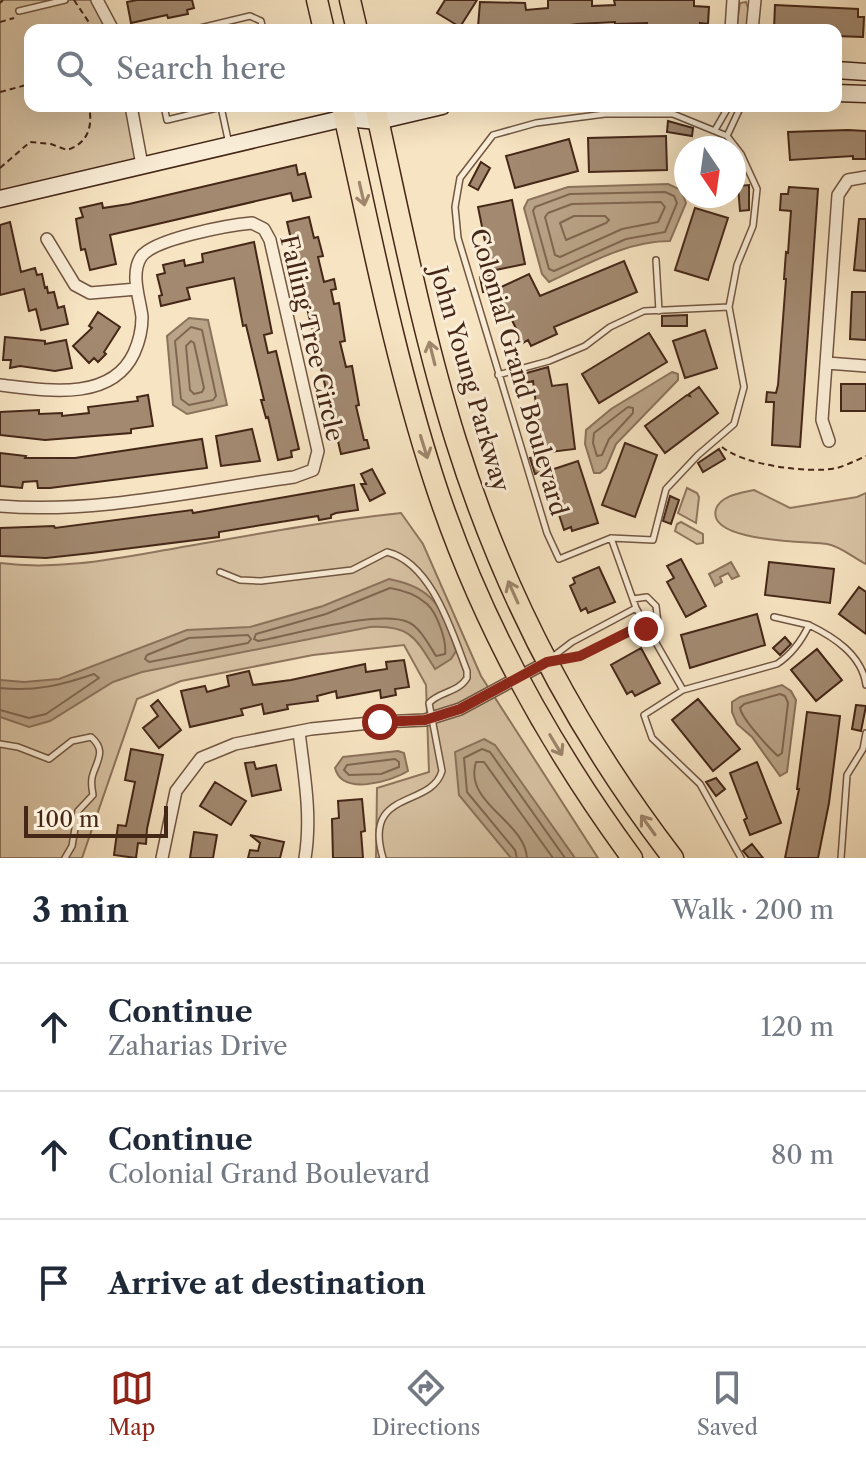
<!DOCTYPE html>
<meta charset="utf-8">
<style>
body{margin:0;font-family:"Libre Caslon Text",serif;background:#f6f6f7;color:#1f2937}
.compass{position:absolute;left:674px;top:136px;width:72px;height:72px;border-radius:50%;background:#fff;box-shadow:0 8px 32px #0002;rotate:167deg}
.scale{position:absolute;left:24px;bottom:20px;width:144px;box-sizing:border-box;padding-left:8px;border:4px solid #452718;border-top:0;font-size:22px;line-height:28px;white-space:nowrap;color:#452718;-webkit-text-stroke:6px #faedd7;paint-order:stroke}
.stop{position:absolute;width:24px;height:24px;margin:-18px;border:6px solid #8f2418;border-radius:50%;background:#fff}
.stop.end{background:#8f2418;border-color:#fff;box-shadow:0 2px 8px #0008}
.list{margin:0;padding:0;list-style:none}
h2{display:flex;justify-content:space-between;align-items:center;height:104px;margin:0;padding:0 32px;font-size:34px}
h2 small{font-size:26px;font-weight:400;color:#747a83}
.list li{display:grid;grid-template-columns:52px 1fr auto;gap:24px;align-items:center;box-sizing:border-box;height:128px;padding:0 32px;border-top:2px solid #e0e1e3}
.list b{display:block;font-size:30px;white-space:nowrap}
.list p{margin:0;font-size:26px;white-space:nowrap;color:#747a83}
.list em{font-size:26px;font-style:normal;color:#747a83}
.icon{flex:none;width:44px;height:44px;fill:none;stroke:currentColor;stroke-width:2;stroke-linecap:round;stroke-linejoin:round}
.map{position:relative;flex:none;width:866px;height:858px;overflow:hidden}
.search{position:absolute;background:#fff;box-shadow:0 8px 32px #0002;left:24px;right:24px;top:24px;height:88px;display:flex;align-items:center;gap:20px;box-sizing:border-box;padding:0 28px;border-radius:16px;color:#747a83;font-size:30px}
.sheet{height:488px;background:#fff}
nav{display:flex;justify-content:space-around;align-items:center;box-sizing:border-box;height:112px;border-top:2px solid #e0e1e3;background:#fff;font-size:22px;color:#747a83}
nav a{display:grid;justify-items:center;gap:4px}
nav .on{color:#8f2418}
.map>svg:first-child{display:block}
</style>
<div class="map">
<svg width="866" height="858" viewBox="0 0 866 858">
<rect width="100%" height="100%" fill="#f7e4c2"/>
<filter id="stains"><feTurbulence type="fractalNoise" baseFrequency=".0025" numOctaves="4"/><feColorMatrix values="0 0 0 0 .2 0 0 0 0 .09 0 0 0 0 .02 0 0 0 .5 -.17"/></filter>
<radialGradient id="worn" r=".72"><stop offset=".6" stop-color="#630" stop-opacity="0"/><stop offset="1" stop-color="#630" stop-opacity=".3"/></radialGradient>
<path fill="#d9c4a5" stroke="#8f765e" stroke-width="2" d="M 0,0 L 97,0 L 113,30 L 30,30 L 30,106 L 131,106 L 142,165 L 0,199 Z
M 746,2 L 749,11 L 748,30 L 736,30 L 740,3 Z
M 687,488 L 697,493 L 699,497 L 696,523 L 678,513 Z
M 754,490 L 790,508 L 857,497 L 866,493 L 866,564 C 854,558 840,546 827,544 C 809,541 706,543 716,509 C 721,495 741,493 754,490 Z
M 401,513 L 423,544 L 481,676 L 598,858 L 376,858 L 377,788 L 429,772 L 426,685 L 404,645 L 313,655 L 181,681 L 137,699 L 82,858 L 0,858 L 0,563 C 59,571 119,558 177,548 C 251,535 326,521 401,513 Z
M 681,522 L 703,534 L 703,543 L 697,544 L 675,531 L 677,524 Z"/>
<path fill="#baa488" stroke="#8b725b" stroke-width="2" d="M 668,184 L 681,190 L 686,203 L 670,241 C 627,241 588,264 549,282 L 542,274 L 524,208 L 528,200 L 568,187 Z
M 189,318 L 208,320 L 227,405 L 187,414 L 173,405 L 167,336 Z
M 672,372 L 678,374 L 678,380 L 616,444 L 606,468 L 600,473 L 594,473 L 585,444 L 586,430 L 611,409 Z
M 731,562 L 739,576 L 732,579 L 728,573 L 720,577 L 722,582 L 715,586 L 709,574 Z
M 389,579 C 436,588 442,609 456,651 L 451,659 L 435,669 C 415,637 410,625 370,627 L 142,672 L 113,682 L 50,721 L 29,727 L 0,717 L 0,680 L 24,682 L 59,679 L 187,630 L 250,627 L 323,606 Z
M 782,685 L 791,691 L 796,700 L 787,772 L 780,776 L 752,737 L 737,724 L 732,712 L 732,702 L 740,697 Z
M 484,739 L 495,745 L 575,858 L 511,858 L 459,795 L 455,752 Z
M 398,751 L 404,753 L 408,771 C 390,782 342,796 335,768 L 343,757 Z"/>
<g fill="none" stroke-linecap="round" stroke-linejoin="round">
<path stroke="#806650" stroke-width="2" d="M 665,192 L 674,196 L 677,203 L 665,232 L 626,239 L 554,271 L 549,269 L 533,211 L 535,207 L 570,194 Z
M 661,202 L 665,207 L 658,222 L 622,229 L 560,257 L 555,255 L 545,217 L 548,213 L 572,204 Z
M 574,216 L 605,216 L 609,220 L 606,223 L 566,240 L 560,223 Z
M 191,327 L 202,330 L 216,396 L 213,400 L 189,405 L 181,399 L 175,341 Z
M 191,341 L 194,343 L 204,388 L 202,392 L 194,394 L 190,390 L 186,346 Z
M 628,407 L 633,408 L 633,413 L 609,439 L 602,455 L 597,456 L 593,443 L 594,433 Z
M 390,588 C 403,590 417,595 427,604 C 437,613 447,641 445,654 L 436,656 C 429,645 420,627 408,622 C 379,609 293,635 258,641 L 254,639 L 256,634 L 326,614 Z
M 248,635 L 251,639 L 248,643 L 149,662 L 145,659 L 147,655 L 189,638 Z
M 0,688 C 34,692 62,685 94,674 L 99,678 L 46,714 L 29,718 L 0,710
M 780,694 L 785,696 L 788,703 L 782,753 L 778,756 C 769,748 742,719 740,708 L 744,704 Z
M 395,759 L 399,762 L 399,767 L 381,774 L 349,775 L 344,770 L 347,765 Z
M 517,858 L 515,850 L 467,792 L 464,758 L 482,749 L 490,752 L 565,858
M 527,858 C 525,821 463,803 476,762 L 484,762 L 553,858"/>
</g>
<path fill="#a28970" stroke="#452718" stroke-width="2" d="M 137,0 L 192,0 L 194,8 L 187,10 L 188,14 L 168,18 L 167,15 L 131,23 L 127,2 Z
M 445,0 L 477,0 L 460,27 L 437,13 Z
M 548,0 L 592,0 L 592,6 L 615,5 L 614,0 L 694,0 L 694,6 L 709,7 L 708,24 L 700,23 L 700,30 L 647,29 L 647,23 L 615,24 L 615,22 L 577,24 L 536,30 L 484,30 L 485,27 L 478,27 L 480,2 L 525,3 L 526,10 L 548,8 Z
M 775,5 L 858,9 L 858,17 L 864,17 L 863,37 L 836,36 L 837,30 L 774,30 Z
M 668,121 L 693,128 L 692,136 L 667,132 Z
M 848,130 L 866,131 L 866,159 L 853,159 L 853,156 L 790,160 L 788,132 Z
M 666,136 L 667,170 L 589,172 L 588,138 Z
M 569,139 L 578,171 L 515,188 L 506,156 Z
M 481,162 L 490,168 L 478,190 L 469,185 Z
M 296,165 L 298,175 L 305,173 L 311,197 L 293,201 L 291,193 L 110,235 L 116,264 L 90,270 L 85,249 L 81,250 L 76,219 L 83,217 L 80,208 L 102,203 L 103,208 L 129,204 Z
M 749,185 L 749,210 L 740,211 L 738,186 Z
M 789,187 L 818,189 L 800,447 L 772,445 L 774,402 L 766,402 L 767,392 L 776,393 L 778,385 L 786,279 L 784,279 L 786,252 L 788,253 L 791,211 L 780,210 L 781,194 L 788,194 Z
M 512,200 L 525,264 L 491,271 L 478,207 Z
M 695,208 L 728,218 L 708,280 L 675,270 Z
M 309,217 L 314,238 L 318,237 L 323,256 L 318,257 L 324,282 L 334,279 L 336,289 L 331,290 L 334,304 L 339,303 L 345,341 L 340,342 L 346,367 L 352,366 L 359,405 L 356,406 L 364,440 L 367,440 L 369,448 L 341,454 L 287,222 Z
M 859,219 L 866,219 L 866,271 L 854,270 Z
M 10,222 L 21,272 L 35,268 L 37,275 L 42,274 L 45,288 L 47,287 L 48,293 L 54,292 L 58,308 L 64,306 L 68,324 L 41,330 L 36,309 L 29,311 L 24,289 L 0,295 L 0,225 Z
M 254,242 L 272,333 L 264,335 L 268,353 L 276,351 L 299,449 L 291,451 L 292,457 L 278,460 L 268,417 L 266,418 L 261,400 L 264,400 L 246,325 L 243,326 L 234,278 L 187,288 L 190,299 L 161,306 L 159,296 L 162,295 L 157,275 L 165,273 L 163,265 L 184,260 L 185,266 L 203,262 L 202,254 Z
M 624,261 L 637,292 L 554,327 L 557,334 L 531,346 L 528,340 L 523,343 L 497,289 L 529,274 L 540,296 Z
M 491,275 L 495,290 L 483,292 L 480,277 Z
M 852,292 L 866,292 L 866,340 L 850,339 Z
M 98,312 L 120,327 L 104,352 L 106,354 L 98,362 L 94,358 L 89,363 L 73,346 L 92,328 L 89,326 Z
M 687,315 L 687,326 L 662,326 L 662,316 Z
M 705,330 L 717,368 L 685,378 L 673,341 Z
M 649,333 L 667,362 L 599,403 L 582,374 Z
M 5,337 L 45,341 L 45,344 L 66,340 L 72,368 L 55,371 L 20,366 L 10,368 L 11,360 L 3,360 Z
M 548,367 L 552,386 L 567,384 L 575,449 L 542,453 L 533,381 L 525,383 L 523,374 Z
M 841,384 L 866,384 L 866,411 L 841,411 Z
M 699,387 L 718,413 L 665,453 L 645,426 L 687,395 L 690,396 L 689,394 Z
M 148,395 L 153,426 L 131,429 L 131,433 L 45,440 L 0,435 L 0,412 L 39,410 L 39,414 L 62,413 L 62,416 L 89,413 L 88,407 L 138,401 L 137,397 Z
M 252,429 L 260,461 L 221,466 L 216,436 Z
M 202,439 L 207,468 L 50,488 L 38,488 L 37,481 L 23,482 L 22,488 L 0,486 L 0,453 L 26,456 L 25,458 L 75,458 Z
M 625,443 L 657,455 L 635,517 L 602,505 Z
M 719,449 L 725,459 L 703,472 L 698,463 Z
M 538,456 L 542,472 L 535,474 L 530,458 Z
M 578,461 L 598,523 L 572,531 L 571,527 L 564,530 L 545,472 Z
M 372,469 L 385,493 L 370,501 L 361,484 L 366,484 L 361,474 Z
M 354,485 L 358,510 L 336,513 L 331,515 L 331,518 L 319,520 L 318,516 L 293,520 L 219,532 L 219,537 L 92,553 L 46,558 L 0,556 L 0,528 L 54,526 L 55,528 L 192,510 L 193,513 Z
M 670,496 L 679,500 L 671,524 L 663,521 Z
M 681,559 L 706,606 L 686,617 L 667,582 L 674,578 L 667,566 Z
M 769,562 L 834,569 L 830,603 L 765,595 Z
M 599,567 L 615,602 L 588,613 L 586,608 L 581,611 L 570,586 L 575,583 L 573,578 Z
M 859,587 L 866,592 L 866,634 L 839,614 Z
M 757,614 L 765,645 L 690,668 L 681,635 Z
M 785,637 L 791,644 L 780,655 L 773,648 Z
M 641,648 L 660,683 L 635,696 L 632,691 L 627,694 L 611,665 Z
M 817,649 L 842,680 L 816,701 L 791,670 Z
M 404,660 L 409,687 L 395,689 L 396,695 L 381,698 L 380,690 L 337,698 L 336,691 L 317,696 L 318,701 L 287,705 L 288,709 L 264,714 L 262,704 L 241,709 L 243,715 L 190,727 L 181,691 L 205,686 L 207,692 L 229,686 L 227,676 L 249,671 L 253,685 L 291,680 L 365,664 L 366,672 L 387,669 L 386,662 Z
M 698,699 L 740,749 L 713,771 L 672,720 Z
M 158,700 L 181,730 L 159,748 L 143,728 L 158,716 L 151,706 Z
M 856,705 L 866,706 L 861,731 L 852,729 Z
M 807,712 L 840,716 L 829,803 L 818,858 L 785,858 L 799,789 L 797,789 Z
M 131,749 L 163,755 L 147,829 L 146,844 L 138,843 L 136,858 L 114,855 L 118,825 L 126,826 L 135,782 L 125,780 Z
M 254,762 L 256,769 L 276,765 L 281,790 L 252,796 L 245,763 Z
M 757,762 L 781,823 L 750,835 L 744,820 L 747,818 L 730,773 Z
M 716,778 L 725,789 L 716,796 L 706,782 Z
M 215,782 L 246,801 L 231,825 L 200,806 Z
M 362,799 L 365,831 L 361,832 L 363,858 L 333,858 L 332,819 L 339,818 L 338,801 Z
M 194,832 L 217,835 L 213,858 L 190,858 Z
M 250,835 L 284,842 L 280,858 L 248,858 L 250,850 L 258,851 L 260,843 Z
M 752,844 L 763,858 L 749,858 L 743,851 Z"/>
<g fill="none" stroke-linecap="round" stroke-linejoin="round">
<g stroke="#725642" stroke-width="8">
<path id="lane" d="M 19,11 L 65,0
M 192,30 L 250,16 L 261,21 L 263,30
M 164,106 L 167,120 L 221,107
M 225,106 L 221,107 L 229,144
M 605,114 L 673,114 L 727,136 L 741,154 L 757,189 L 753,226 L 737,265 L 729,307 L 744,387 L 734,424 L 698,455 L 666,489 L 653,540 L 611,538 L 559,559 L 547,533 L 458,238 L 455,207 L 460,178 L 493,135 L 536,123 Z
M 715,130 L 726,111 L 726,106
M 727,136 L 741,106
M 656,260 L 659,311
M 498,375 L 549,361 L 585,346 L 610,327 L 644,311 L 729,307
M 611,538 L 636,608 L 683,690
M 220,572 L 240,580 L 261,581 L 352,570 L 387,552 C 432,563 452,632 467,671 L 467,678 C 458,693 440,691 429,703 L 442,771 C 431,809 362,788 383,858
M 633,599 L 647,597 L 656,606 L 658,623 L 646,629
M 774,617 L 809,625
M 551,658 L 572,642 L 636,608
M 552,661 L 580,656 L 644,624
M 0,744 L 18,747 L 49,759 L 72,741 L 91,737 C 106,750 98,759 93,774 C 90,781 92,788 93,795 L 78,811 L 72,846 L 65,858
M 741,858 L 700,784 L 652,738 L 644,715 L 683,690 L 777,664 C 792,654 801,642 809,625 C 834,637 862,655 866,685
M 841,858 L 847,775 L 863,749 L 866,733"/>
</g>
<g stroke="#725642" stroke-width="14">
<path id="street" d="M 97,0 L 113,30
M 731,30 L 733,0
M 752,30 L 755,0
M 131,106 L 142,165
M 47,239 L 75,285 L 90,293 L 137,289
M 827,363 L 866,366
M 0,385 C 43,390 111,403 134,353 C 139,342 142,330 142,317 C 140,299 130,274 141,257 C 153,239 229,225 252,223 L 264,229 L 270,240 L 318,451 L 313,470 L 294,477 C 198,490 97,514 0,506
M 829,441 L 822,420 L 838,195 L 848,180 L 866,177
M 299,732 C 304,774 312,815 305,858
M 162,858 L 176,791 L 201,758 L 235,744 L 311,729 L 380,722 L 425,720 L 460,709 L 547,662"/>
</g>
<g stroke="#452718" stroke-width="19">
<path id="secondary" d="M 836,70 L 866,72
M 836,93 L 866,94
M 0,199 L 345,118 L 378,121 L 442,106"/>
</g>
<g stroke="#452718" stroke-width="23">
<path id="highway" d="M 317,0 L 324,30
M 350,0 L 357,30
M 342,106 C 370,230 394,356 433,477 C 477,614 547,742 632,858
M 375,106 C 400,218 422,332 456,441 C 503,592 577,733 673,858"/>
</g>
<path stroke="#452718" stroke-width="2" stroke-dasharray="6 4" stroke-linecap="butt" d="M 74,0 L 94,30
M 0,3 L 3,0
M 0,22 L 14,18
M 0,92 L 30,84
M 0,168 L 30,142 L 51,144 L 67,150 C 88,143 93,127 89,106
M 722,447 C 743,465 810,474 837,468 C 847,465 857,460 866,456"/>
<use href="#lane" stroke="#faedd7" stroke-width="5"/>
<use href="#street" stroke="#faedd7" stroke-width="11"/>
<use href="#secondary" stroke="#faedd7" stroke-width="16"/>
<use href="#highway" stroke="#f7e4c2" stroke-width="20"/>
</g>
<defs><path id="oneway-shaft" d="M-6 0H5M1.5-3L5.5 0L1.5 3" fill="none" stroke-width="1.6" stroke-linecap="round" stroke-linejoin="round" transform="scale(2)"/></defs>
<g stroke="#9e866d">
<use href="#oneway-shaft" transform="translate(362 194) rotate(77)"/>
<use href="#oneway-shaft" transform="translate(432 353) rotate(-104)"/>
<use href="#oneway-shaft" transform="translate(424 447) rotate(73)"/>
<use href="#oneway-shaft" transform="translate(513 592) rotate(-114)"/>
<use href="#oneway-shaft" transform="translate(556 745) rotate(59)"/>
<use href="#oneway-shaft" transform="translate(648 825) rotate(-126)"/>
</g>
<g fill="none" stroke-linecap="round" stroke-linejoin="round">
<path stroke="#8f2418" stroke-width="10" d="M 380,722 L 425,720 L 460,709 L 547,662 L 580,656 L 644,624 L 646,629"/>
</g>
<g text-anchor="middle" dominant-baseline="central" stroke-width="6" stroke-linejoin="round" paint-order="stroke">
<g font-size="24" fill="#452718" stroke="#faedd7">
<text transform="translate(312 338) rotate(77)">Falling Tree Circle</text>
<text transform="translate(519 372) rotate(74)">Colonial Grand Boulevard</text>
<text transform="translate(470 379) rotate(74)">John Young Parkway</text>
</g>
</g>
<rect width="100%" height="100%" filter="url(#stains)"/>
<rect width="100%" height="100%" fill="url(#worn)"/>
</svg>
<svg class="compass" viewBox="-18 -18 36 36"><path d="M0-13l5 13h-10z" fill="#e53935"/><path d="M0 13l5-13h-10z" fill="#747a83"/></svg>
<div class="scale">100 m</div>
<div class="stop" style="left:380px;top:722px"></div>
<div class="stop end" style="left:646px;top:629px"></div>
<div class="search"><svg class="icon" aria-label="search" viewBox="0 0 24 24"><circle cx="10" cy="10" r="6"/><path d="M15 15l6 6"/></svg>Search here</div>
</div>
<section class="sheet">
<h2>3 min<small>Walk · 200 m</small></h2>
<ul class="list">
<li><svg class="icon" aria-label="ahead" viewBox="0 0 24 24"><path d="M12 20V5M6 11l6-6 6 6"/></svg><div><b>Continue</b><p>Zaharias Drive</p></div><em>120 m</em></li>
<li><svg class="icon" aria-label="ahead" viewBox="0 0 24 24"><path d="M12 20V5M6 11l6-6 6 6"/></svg><div><b>Continue</b><p>Colonial Grand Boulevard</p></div><em>80 m</em></li>
<li><svg class="icon" aria-label="arrive" viewBox="0 0 24 24"><path d="M6 21V4h12l-3 4 3 4H6"/></svg><div><b>Arrive at destination</b></div></li>
</ul>
</section>
<nav>
<a class="on"><svg class="icon" aria-label="map" viewBox="0 0 24 24"><path d="M3 6l6-2 6 2 6-2v14l-6 2-6-2-6 2zM9 4v14M15 6v14"/></svg>Map</a>
<a><svg class="icon" aria-label="directions" viewBox="0 0 24 24"><path d="M12 3l9 9-9 9-9-9zM9 14v-3h6M13 9l2 2-2 2"/></svg>Directions</a>
<a><svg class="icon" aria-label="saved" viewBox="0 0 24 24"><path d="M7 4h10v16l-5-4-5 4z"/></svg>Saved</a>
</nav>
